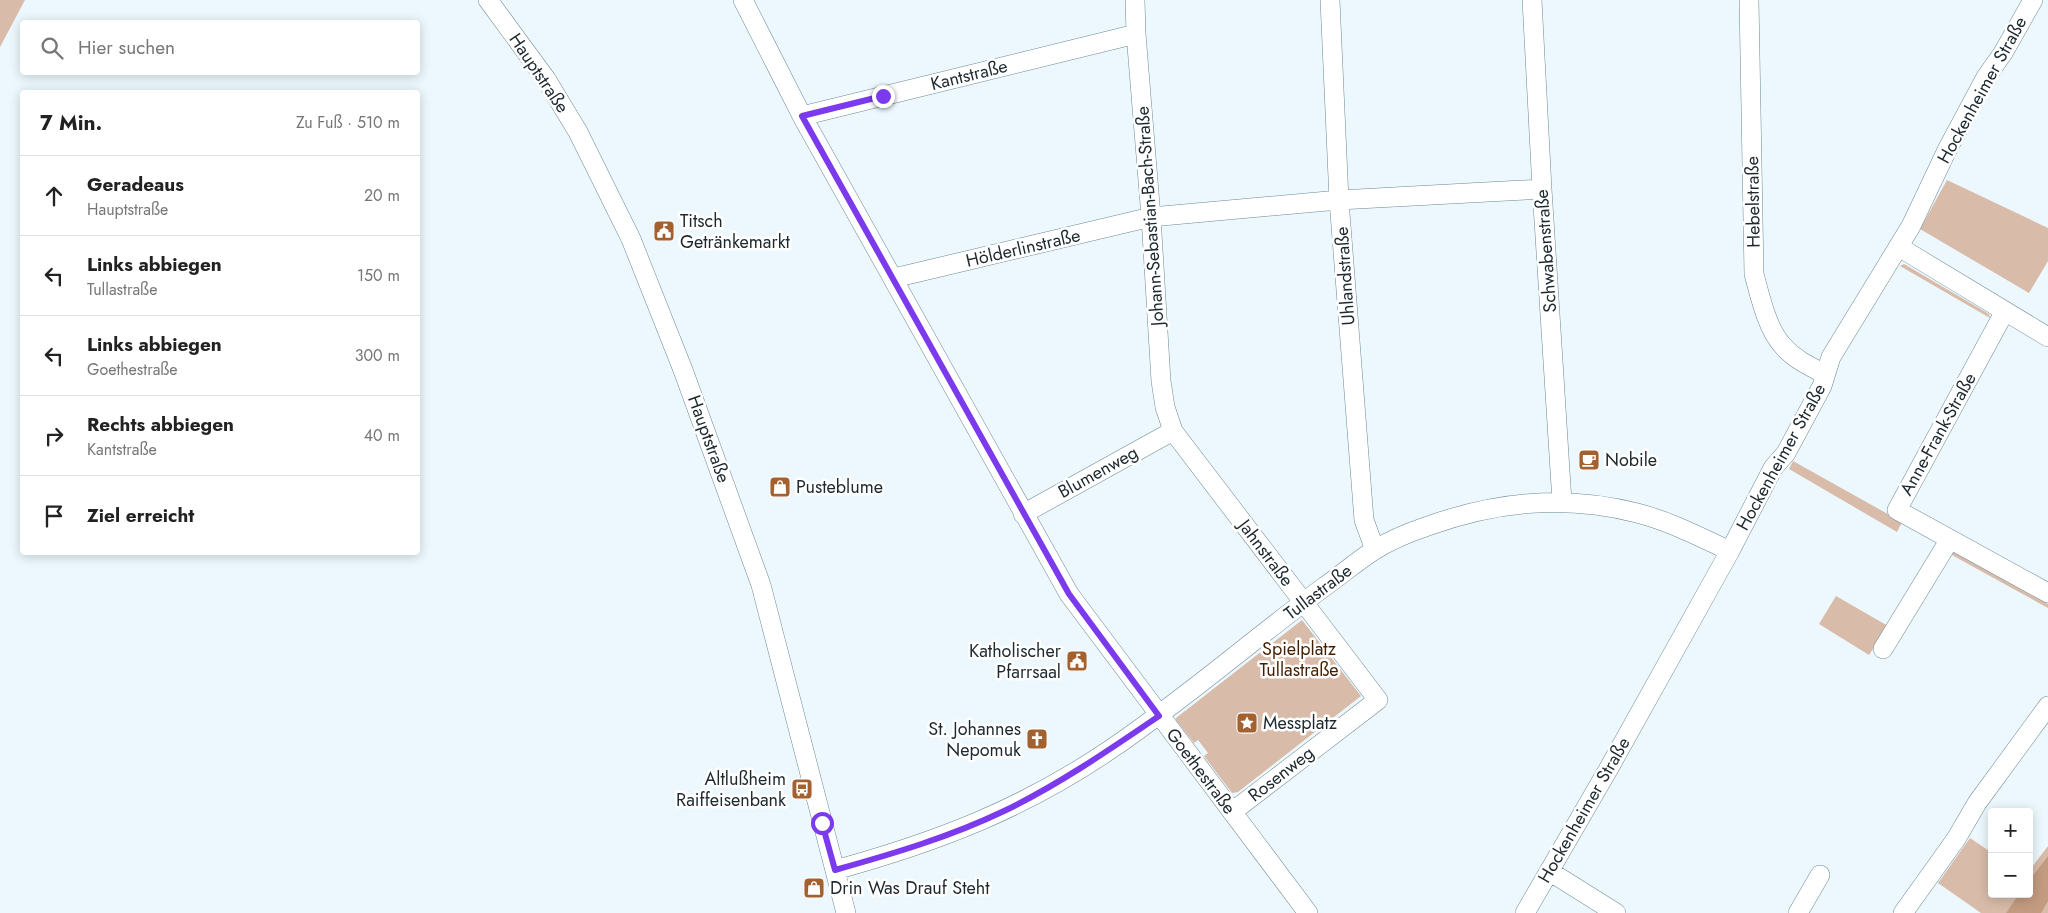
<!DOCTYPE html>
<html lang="de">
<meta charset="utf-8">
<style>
body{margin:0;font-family:Jost,sans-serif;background:#f2f2f2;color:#222}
.controls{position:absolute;right:15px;bottom:15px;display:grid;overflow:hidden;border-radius:5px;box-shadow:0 2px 12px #0003}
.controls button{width:45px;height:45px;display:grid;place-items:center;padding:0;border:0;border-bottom:1px solid #e0e0e0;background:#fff;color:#222;font:25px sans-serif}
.stop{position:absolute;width:15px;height:15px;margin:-11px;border:4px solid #7c3aed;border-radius:50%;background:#fff}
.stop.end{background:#7c3aed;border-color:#fff;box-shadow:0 1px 5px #0008}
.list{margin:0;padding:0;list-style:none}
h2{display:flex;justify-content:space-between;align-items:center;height:65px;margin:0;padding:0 20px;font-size:21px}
h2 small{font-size:16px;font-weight:400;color:#767676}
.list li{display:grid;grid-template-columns:32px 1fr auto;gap:15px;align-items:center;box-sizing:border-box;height:80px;padding:0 20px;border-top:1px solid #e0e0e0}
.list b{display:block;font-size:19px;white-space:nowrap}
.list p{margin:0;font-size:16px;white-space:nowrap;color:#767676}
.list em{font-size:16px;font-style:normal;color:#767676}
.icon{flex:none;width:28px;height:28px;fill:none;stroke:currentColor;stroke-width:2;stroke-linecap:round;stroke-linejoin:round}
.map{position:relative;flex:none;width:2048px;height:913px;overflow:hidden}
.search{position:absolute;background:#fff;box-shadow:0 2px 12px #0003;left:20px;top:20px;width:400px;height:55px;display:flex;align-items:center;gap:12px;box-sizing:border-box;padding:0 18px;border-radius:5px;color:#767676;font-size:19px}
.panel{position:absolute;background:#fff;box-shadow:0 2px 12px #0003;left:20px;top:90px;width:400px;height:465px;border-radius:5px}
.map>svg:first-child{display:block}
</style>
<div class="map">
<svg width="2048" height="913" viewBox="0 0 2048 913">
<rect width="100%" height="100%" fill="#ecf8fd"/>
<path fill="#d8bba9" d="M 0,0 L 25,0 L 0,47 Z
M 1947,180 L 2048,228 L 2048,261 L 2029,293 L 1920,229 Z
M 1904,264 L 1989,314 L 1990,318 L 1900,266 Z
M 1793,461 L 1902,522 L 1897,532 L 1789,469 Z
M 1954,552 L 2048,604 L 2048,608 L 1950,554 Z
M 1836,596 L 1888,626 L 1869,655 L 1819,624 Z
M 1302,620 L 1361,696 L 1238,792 L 1232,793 L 1204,756 L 1208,753 L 1198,740 L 1194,743 L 1176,720 L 1176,718 Z
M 1970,838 L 1992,853 L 1992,894 L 2029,894 L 2029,871 L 2048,846 L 2048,913 L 1981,913 L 1938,883 Z"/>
<path fill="#c39b81" d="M 2048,856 L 2048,901 L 2041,913 L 2006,913 L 2019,894 L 2029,894 L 2029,881 Z"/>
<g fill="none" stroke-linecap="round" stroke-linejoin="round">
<g stroke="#6d8996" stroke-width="20">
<path id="minor" d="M 488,0 L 546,79 L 578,132 L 631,239 L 683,370 L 761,585 L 846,913
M 743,0 L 802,116 L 1069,594 L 1308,913
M 1135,0 L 1136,34 L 1151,217 L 1161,381 L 1165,407 L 1173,431 L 1378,700 L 1232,812
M 1330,0 L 1339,200 L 1364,520 L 1375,550
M 1532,0 L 1542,189 L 1562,502
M 1749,0 L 1754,274 C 1760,296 1767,329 1783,346 C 1794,359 1811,367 1825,374
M 802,116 L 1136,34
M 1899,247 L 2048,337
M 894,278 L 1151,217 L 1339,200 L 1542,189
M 2005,311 L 1897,510 L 2048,593
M 1023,514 L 1173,431
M 1883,649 L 1950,539
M 835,870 C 937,842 1023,809 1111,749 C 1185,699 1252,640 1324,587 C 1341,575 1356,562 1373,551 C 1390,540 1410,532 1428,526 C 1498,501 1565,495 1637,513 C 1669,521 1700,537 1730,551
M 1549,871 L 1616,913
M 1525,913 L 1609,768 L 1730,551 L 1773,468 L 1786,453 L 1822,386 L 1831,357 L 1911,226 L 1947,150 L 1986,77 L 2003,53 L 2033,0
M 1798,913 L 1820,875
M 1903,913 L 1956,839 L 1977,803 L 2048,706"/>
</g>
<use href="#minor" stroke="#fff" stroke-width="19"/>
</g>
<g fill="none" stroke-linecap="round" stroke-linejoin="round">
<path stroke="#7c3aed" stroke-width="6" d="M 822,823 L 835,870 C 892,854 950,837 1004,811 C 1058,785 1109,750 1159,716 L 1069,594 L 802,116 L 883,96"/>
</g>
<defs>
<g id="civic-square" transform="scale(1.125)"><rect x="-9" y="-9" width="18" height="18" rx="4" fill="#a46130" stroke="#fff"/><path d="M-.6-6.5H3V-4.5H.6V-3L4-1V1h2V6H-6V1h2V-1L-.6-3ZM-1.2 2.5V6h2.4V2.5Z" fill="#fff"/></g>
<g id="cafe-square" transform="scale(1.125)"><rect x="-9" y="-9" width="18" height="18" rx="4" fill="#a46130" stroke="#fff"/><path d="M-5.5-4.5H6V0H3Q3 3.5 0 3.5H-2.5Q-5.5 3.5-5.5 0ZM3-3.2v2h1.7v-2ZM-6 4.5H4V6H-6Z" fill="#fff"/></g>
<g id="shop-square" transform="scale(1.125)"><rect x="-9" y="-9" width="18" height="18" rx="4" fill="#a46130" stroke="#fff"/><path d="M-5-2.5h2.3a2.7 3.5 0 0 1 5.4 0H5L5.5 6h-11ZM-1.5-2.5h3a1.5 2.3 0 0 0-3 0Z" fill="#fff"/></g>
<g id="sight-square" transform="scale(1.125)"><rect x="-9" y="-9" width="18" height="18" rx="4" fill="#a46130" stroke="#fff"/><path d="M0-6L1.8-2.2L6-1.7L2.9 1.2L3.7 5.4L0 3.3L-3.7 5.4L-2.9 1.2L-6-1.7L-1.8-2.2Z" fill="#fff"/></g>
<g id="church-square" transform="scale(1.125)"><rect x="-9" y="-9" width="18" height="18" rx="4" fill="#a46130" stroke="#fff"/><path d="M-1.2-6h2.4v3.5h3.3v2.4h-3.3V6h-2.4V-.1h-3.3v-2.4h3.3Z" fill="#fff"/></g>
<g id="bus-square" transform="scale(1.125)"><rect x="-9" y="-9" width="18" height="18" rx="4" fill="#a46130" stroke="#fff"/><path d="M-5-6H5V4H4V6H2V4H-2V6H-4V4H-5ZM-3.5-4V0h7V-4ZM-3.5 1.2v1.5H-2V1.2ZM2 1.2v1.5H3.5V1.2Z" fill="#fff"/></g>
</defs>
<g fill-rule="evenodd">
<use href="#civic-square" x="664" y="231"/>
<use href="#cafe-square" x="1589" y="460"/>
<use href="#shop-square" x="780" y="487"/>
<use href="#civic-square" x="1077" y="661"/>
<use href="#sight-square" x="1247" y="723"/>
<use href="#church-square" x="1037" y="739"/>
<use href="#bus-square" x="802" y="789"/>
<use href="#shop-square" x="814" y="888"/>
</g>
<g text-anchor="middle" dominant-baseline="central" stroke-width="5" stroke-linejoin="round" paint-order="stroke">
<g font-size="18" fill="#1d292e" stroke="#fff">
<text transform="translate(539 73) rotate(56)">Hauptstraße</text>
<text transform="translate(969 75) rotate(-14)">Kantstraße</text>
<text transform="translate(1982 90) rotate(-61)">Hockenheimer Straße</text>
<text transform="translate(1753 202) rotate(-91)">Hebelstraße</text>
<text transform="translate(1150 216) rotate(-94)">Johann-Sebastian-Bach-Straße</text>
<text transform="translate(1023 248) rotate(-13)">Hölderlinstraße</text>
<text transform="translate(1546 251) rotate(-94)">Schwabenstraße</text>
<text transform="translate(1345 276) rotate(-94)">Uhlandstraße</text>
<text transform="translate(1938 434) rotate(-61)">Anne-Frank-Straße</text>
<text transform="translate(709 439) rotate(70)">Hauptstraße</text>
<text transform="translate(1781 457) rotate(-61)">Hockenheimer Straße</text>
<text transform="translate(1098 472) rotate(-29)">Blumenweg</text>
<text transform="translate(1266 553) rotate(53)">Jahnstraße</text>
<text transform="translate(1318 592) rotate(-37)">Tullastraße</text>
<text transform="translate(1201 771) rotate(53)">Goethestraße</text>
<text transform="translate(1281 774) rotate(-38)">Rosenweg</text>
<text transform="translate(1584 810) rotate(-60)">Hockenheimer Straße</text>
</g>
<g font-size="18" fill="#1d292e" stroke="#fff" text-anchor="start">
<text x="680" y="221">Titsch<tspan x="680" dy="21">Getränkemarkt</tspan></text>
<text x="1605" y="460">Nobile</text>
<text x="796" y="487">Pusteblume</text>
<text x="1061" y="651" text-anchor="end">Katholischer<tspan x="1061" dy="21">Pfarrsaal</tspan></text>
<text x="1263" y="723">Messplatz</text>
<text x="1021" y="729" text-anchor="end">St. Johannes<tspan x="1021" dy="21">Nepomuk</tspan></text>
<text x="786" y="779" text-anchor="end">Altlußheim<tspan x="786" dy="21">Raiffeisenbank</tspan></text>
<text x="830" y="888">Drin Was Drauf Steht</text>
</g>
<g font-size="18" fill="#441e00" stroke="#fff">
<text x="1299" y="649">Spielplatz<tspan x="1299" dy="21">Tullastraße</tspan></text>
</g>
</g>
</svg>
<div class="controls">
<button>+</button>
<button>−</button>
</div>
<div class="stop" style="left:822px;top:823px"></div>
<div class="stop end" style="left:883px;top:96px"></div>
<div class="search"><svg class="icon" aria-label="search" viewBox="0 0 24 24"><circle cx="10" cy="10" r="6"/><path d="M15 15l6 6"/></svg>Hier suchen</div>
<section class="panel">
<h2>7 Min.<small>Zu Fuß · 510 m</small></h2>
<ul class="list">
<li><svg class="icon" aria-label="ahead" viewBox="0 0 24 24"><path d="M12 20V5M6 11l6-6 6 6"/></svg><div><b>Geradeaus</b><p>Hauptstraße</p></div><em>20 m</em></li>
<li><svg class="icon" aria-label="left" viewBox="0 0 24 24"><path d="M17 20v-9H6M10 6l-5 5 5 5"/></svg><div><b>Links abbiegen</b><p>Tullastraße</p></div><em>150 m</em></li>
<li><svg class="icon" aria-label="left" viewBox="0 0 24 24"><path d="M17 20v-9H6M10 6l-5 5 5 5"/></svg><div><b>Links abbiegen</b><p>Goethestraße</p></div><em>300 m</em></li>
<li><svg class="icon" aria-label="right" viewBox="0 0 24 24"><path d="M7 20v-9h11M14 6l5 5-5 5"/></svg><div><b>Rechts abbiegen</b><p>Kantstraße</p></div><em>40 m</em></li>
<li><svg class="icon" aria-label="arrive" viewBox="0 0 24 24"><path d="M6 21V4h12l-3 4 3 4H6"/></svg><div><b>Ziel erreicht</b></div></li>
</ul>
</section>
</div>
